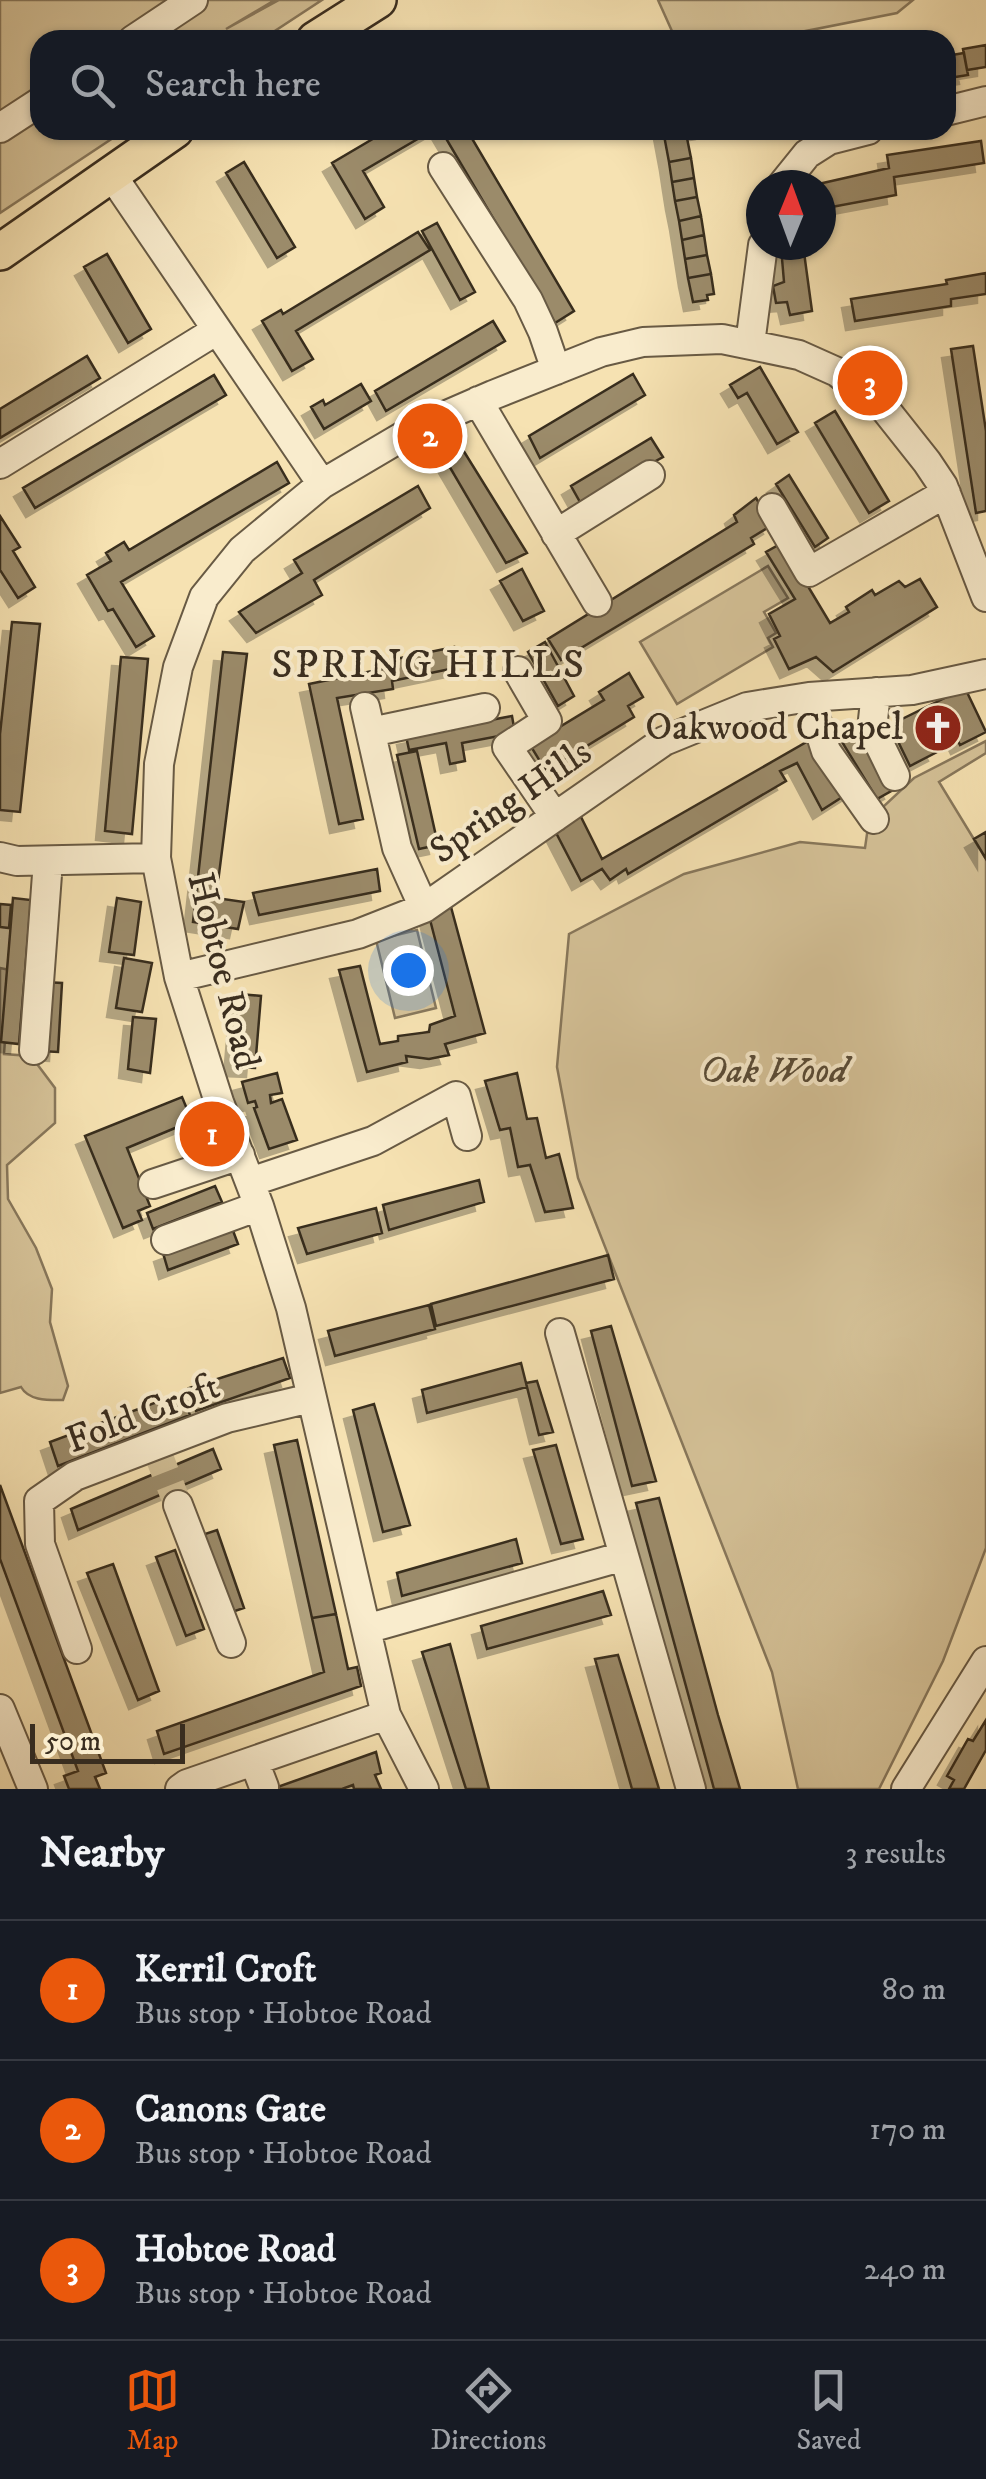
<!DOCTYPE html>
<meta charset="utf-8">
<style>
body{margin:0;font-family:"IM FELL DW Pica",serif;background:#242831;color:#f1f3f6}
.compass{position:absolute;left:746px;top:170px;width:90px;height:90px;border-radius:50%;background:#171b24;box-shadow:0 2px 8px #0004;rotate:1deg}
.scale{position:absolute;left:30px;bottom:25px;width:155px;box-sizing:border-box;padding-left:10px;border:5px solid #392d1f;border-top:0;font-size:28px;line-height:35px;white-space:nowrap;color:#392d1f;-webkit-text-stroke:8px #f9eccd;paint-order:stroke}
.you{position:absolute;left:408px;top:970px;width:35px;height:35px;margin:-25px;border:8px solid #fff;border-radius:50%;background:#1a73e8;box-shadow:0 0 0 15px #1a73e833}
.badge{display:grid;place-items:center;width:65px;height:65px;border-radius:50%;background:#ea580c;color:#fff;font-size:32px;font-weight:700}
.pin{position:absolute;translate:-50% -50%;border:5px solid #fff;box-shadow:0 2px 10px #0006}
.list{margin:0;padding:0;list-style:none}
h2{display:flex;justify-content:space-between;align-items:center;height:130px;margin:0;padding:0 40px;font-size:42px}
h2 small{font-size:32px;font-weight:400;color:#9ea1a6}
.list li{display:grid;grid-template-columns:65px 1fr auto;gap:30px;align-items:center;box-sizing:border-box;height:140px;padding:0 40px;border-top:2px solid #363941}
.list b{display:block;font-size:38px;white-space:nowrap}
.list p{margin:0;font-size:32px;white-space:nowrap;color:#9ea1a6}
.list em{font-size:32px;font-style:normal;color:#9ea1a6}
.icon{flex:none;width:55px;height:55px;fill:none;stroke:currentColor;stroke-width:2;stroke-linecap:round;stroke-linejoin:round}
.map{position:relative;flex:none;width:986px;height:1789px;overflow:hidden}
.search{position:absolute;background:#171b24;box-shadow:0 2px 8px #0004;left:30px;right:30px;top:30px;height:110px;display:flex;align-items:center;gap:25px;box-sizing:border-box;padding:0 35px;border-radius:30px;color:#9ea1a6;font-size:38px}
.sheet{height:550px;background:#171b24}
nav{display:flex;justify-content:space-around;align-items:center;box-sizing:border-box;height:140px;border-top:2px solid #363941;background:#171b24;font-size:28px;color:#9ea1a6}
nav a{display:grid;justify-items:center;gap:5px}
nav .on{color:#ea580c}
.map>svg:first-child{display:block}
</style>
<div class="map">
<svg width="986" height="1789" viewBox="0 0 986 1789">
<defs>
<filter id="shadow"><feDropShadow dx="-9" dy="9" stdDeviation="0" flood-color="#0004"/></filter>
</defs>
<rect width="100%" height="100%" fill="#f6e2b2"/>
<filter id="stains"><feTurbulence type="fractalNoise" baseFrequency=".002" numOctaves="4"/><feColorMatrix values="0 0 0 0 .2 0 0 0 0 .09 0 0 0 0 .02 0 0 0 .5 -.17"/></filter>
<radialGradient id="worn" r=".72"><stop offset=".6" stop-color="#630" stop-opacity="0"/><stop offset="1" stop-color="#630" stop-opacity=".3"/></radialGradient>
<path fill="#d6c399" stroke="#88785c" stroke-width="2.5" d="M 0,0 L 275,0 L 226,29 L 279,0 L 322,0 L 261,40 L 40,40 L 40,130 L 125,130 L 0,213 Z
M 658,0 L 913,0 L 897,13 L 760,40 L 676,40 Z
M 768,566 L 788,598 L 764,612 L 776,633 L 768,638 L 773,647 L 677,704 L 640,642 Z
M 986,741 L 986,753 L 939,782 L 986,859 L 986,1548 L 943,1661 L 879,1789 L 798,1789 L 772,1672 L 578,1178 L 557,1067 L 569,934 L 684,874 L 800,842 L 865,848 L 869,820 L 914,778 Z
M 417,930 L 436,1008 L 395,1018 L 376,940 Z
M 0,968 L 10,970 L 4,1054 L 31,1056 L 55,1088 L 55,1123 L 7,1165 L 8,1199 L 36,1248 L 52,1289 L 50,1322 L 68,1386 L 63,1400 C 48,1400 29,1401 21,1387 L 0,1393 Z"/>
<path fill="#9b8b6b" stroke="#392d1f" stroke-width="2.5" filter="url(#shadow)" d="M 986,45 L 986,67 L 967,70 L 963,49 Z
M 964,53 L 968,75 L 949,78 L 946,56 Z
M 388,130 L 433,130 L 363,171 L 384,207 L 365,219 L 332,163 Z
M 441,130 L 467,130 L 574,311 L 555,323 Z
M 663,130 L 705,130 L 686,133 L 691,158 L 669,162 Z
M 981,141 L 984,163 L 894,177 L 896,195 L 821,209 L 821,185 L 814,185 L 889,168 L 887,155 Z
M 691,158 L 694,178 L 672,182 L 669,162 Z
M 244,162 L 295,247 L 277,258 L 226,173 Z
M 694,178 L 697,197 L 675,201 L 672,182 Z
M 697,197 L 701,216 L 679,221 L 675,201 Z
M 701,216 L 704,235 L 682,240 L 679,221 Z
M 437,223 L 475,292 L 460,300 L 422,231 Z
M 418,232 L 430,250 L 296,331 L 313,359 L 292,371 L 262,321 L 281,310 L 283,314 Z
M 704,235 L 707,255 L 685,259 L 682,240 Z
M 803,245 L 812,311 L 790,315 L 787,302 L 776,303 L 773,286 L 784,282 L 781,247 Z
M 107,254 L 151,329 L 128,343 L 84,267 Z
M 707,255 L 711,274 L 688,278 L 685,259 Z
M 986,273 L 986,294 L 951,299 L 951,306 L 855,321 L 851,299 L 947,284 L 946,280 Z
M 711,274 L 714,294 L 707,295 L 708,300 L 693,302 L 688,278 Z
M 493,321 L 505,341 L 386,411 L 375,391 Z
M 973,346 L 986,431 L 986,511 L 976,513 L 951,349 Z
M 87,356 L 100,378 L 0,438 L 0,409 Z
M 760,367 L 798,432 L 777,444 L 747,393 L 738,398 L 730,385 Z
M 633,374 L 645,395 L 540,458 L 529,436 Z
M 214,375 L 226,395 L 35,508 L 23,488 Z
M 361,384 L 371,401 L 324,429 L 311,407 L 323,400 L 325,405 Z
M 835,411 L 889,501 L 869,513 L 815,423 Z
M 651,438 L 663,457 L 580,502 L 571,486 Z
M 463,450 L 527,553 L 506,563 L 445,459 Z
M 277,462 L 289,483 L 121,582 L 154,636 L 136,647 L 113,609 L 108,611 L 87,575 L 111,561 L 106,553 L 124,542 L 129,550 Z
M 789,475 L 828,538 L 815,547 L 776,484 Z
M 418,486 L 430,508 L 314,580 L 322,595 L 256,633 L 239,612 L 302,573 L 294,560 Z
M 756,498 L 772,525 L 751,538 L 754,544 L 561,660 L 548,639 L 737,522 L 734,515 Z
M 0,516 L 20,547 L 13,551 L 35,587 L 18,598 L 0,570 Z
M 782,543 L 830,623 L 849,612 L 846,607 L 872,590 L 875,595 L 899,581 L 905,587 L 920,579 L 937,607 L 833,672 L 816,657 L 789,669 L 774,639 L 780,636 L 769,614 L 795,599 L 766,552 Z
M 522,569 L 544,611 L 523,621 L 500,581 Z
M 12,622 L 40,624 L 20,812 L 0,810 L 0,734 Z
M 545,642 L 574,696 L 558,706 L 528,652 Z
M 454,647 L 455,668 L 392,681 L 393,689 L 337,698 L 363,819 L 339,824 L 309,684 L 387,668 L 386,661 Z
M 223,652 L 247,654 L 216,898 L 244,902 L 238,929 L 193,922 Z
M 121,657 L 148,659 L 132,834 L 105,831 Z
M 629,673 L 643,697 L 628,706 L 634,717 L 546,771 L 530,745 L 604,700 L 599,692 Z
M 965,688 L 986,732 L 960,745 L 953,731 L 931,741 L 937,752 L 910,766 L 890,725 Z
M 512,716 L 515,733 L 462,743 L 465,761 L 450,764 L 446,743 L 409,750 L 406,736 Z
M 856,727 L 893,790 L 877,799 L 839,737 Z
M 817,736 L 850,792 L 822,810 L 797,763 L 780,771 L 786,781 L 628,874 L 626,869 L 610,880 L 602,869 L 581,881 L 552,825 L 578,811 L 602,859 Z
M 417,751 L 438,845 L 419,849 L 397,755 Z
M 986,832 L 986,859 L 974,839 Z
M 377,869 L 380,891 L 259,915 L 253,893 Z
M 13,898 L 31,900 L 19,1044 L 1,1042 Z
M 117,898 L 141,902 L 134,955 L 109,952 Z
M 0,904 L 11,905 L 9,928 L 0,927 Z
M 451,907 L 485,1033 L 445,1044 L 449,1055 L 429,1059 L 406,1056 L 407,1062 L 367,1072 L 339,970 L 360,966 L 380,1044 L 398,1041 L 398,1036 L 429,1032 L 430,1025 L 455,1016 L 428,912 Z
M 124,958 L 152,963 L 142,1012 L 116,1008 Z
M 44,982 L 62,983 L 58,1052 L 41,1051 Z
M 239,994 L 261,996 L 255,1068 L 233,1067 Z
M 133,1017 L 156,1019 L 150,1073 L 128,1069 Z
M 277,1073 L 282,1093 L 270,1095 L 271,1103 L 282,1099 L 297,1140 L 269,1149 L 254,1108 L 257,1107 L 255,1101 L 248,1103 L 242,1082 Z
M 517,1073 L 527,1119 L 537,1118 L 546,1158 L 559,1154 L 573,1208 L 545,1212 L 530,1165 L 518,1167 L 510,1128 L 500,1130 L 485,1081 Z
M 182,1097 L 192,1121 L 127,1148 L 150,1206 L 138,1211 L 142,1220 L 123,1228 L 85,1136 Z
M 479,1180 L 484,1202 L 389,1230 L 383,1205 Z
M 215,1186 L 222,1202 L 153,1229 L 147,1213 Z
M 376,1208 L 382,1233 L 307,1254 L 298,1228 Z
M 232,1228 L 238,1244 L 168,1270 L 163,1253 Z
M 608,1255 L 614,1279 L 436,1326 L 431,1304 Z
M 429,1305 L 435,1329 L 335,1356 L 328,1331 Z
M 611,1326 L 656,1481 L 632,1486 L 591,1331 Z
M 283,1358 L 290,1378 L 196,1411 L 189,1388 Z
M 521,1363 L 527,1387 L 427,1413 L 422,1390 Z
M 537,1381 L 553,1432 L 539,1435 L 526,1383 Z
M 181,1393 L 190,1415 L 58,1466 L 50,1442 Z
M 374,1404 L 410,1525 L 383,1532 L 353,1410 Z
M 297,1440 L 336,1614 L 312,1618 L 274,1445 Z
M 556,1445 L 583,1539 L 561,1544 L 533,1450 Z
M 213,1449 L 221,1469 L 78,1530 L 71,1509 Z
M 0,1485 L 106,1773 L 95,1777 L 100,1789 L 69,1789 L 64,1776 L 78,1771 L 0,1559 Z
M 659,1498 L 718,1715 L 740,1789 L 714,1789 L 636,1503 Z
M 217,1530 L 244,1608 L 226,1614 L 199,1536 Z
M 516,1539 L 522,1563 L 402,1596 L 397,1573 Z
M 175,1550 L 204,1629 L 186,1636 L 156,1557 Z
M 113,1564 L 159,1691 L 138,1700 L 87,1573 Z
M 603,1591 L 611,1615 L 487,1649 L 481,1626 Z
M 336,1614 L 348,1669 L 357,1667 L 361,1686 L 164,1754 L 157,1731 L 324,1672 L 312,1618 Z
M 450,1644 L 489,1789 L 466,1789 L 422,1652 Z
M 618,1655 L 659,1789 L 632,1789 L 595,1659 Z
M 986,1720 L 986,1750 L 964,1789 L 949,1789 L 954,1780 L 947,1776 L 968,1739 L 973,1741 Z
M 376,1752 L 381,1773 L 375,1775 L 381,1789 L 354,1789 L 353,1785 L 342,1789 L 272,1789 Z"/>
<g fill="none" stroke-linecap="round" stroke-linejoin="round">
<path stroke="#d0be95" stroke-width="28" stroke-dasharray="28 14" stroke-linecap="butt" d="M 155,1446 L 178,1505"/>
<g stroke="#685a44" stroke-width="32">
<path id="minor" d="M 133,40 L 193,0
M 946,111 L 986,101
M 0,128 L 40,102
M 443,167 L 528,300 L 543,332 L 556,370
M 111,174 L 322,484
M 782,185 L 807,154 L 829,140 L 868,130
M 750,344 L 763,245
M 478,401 L 597,602
M 0,464 L 217,330
M 772,508 L 809,572 L 946,493
M 556,534 L 650,475
M 518,671 L 547,721 L 507,747 L 555,817
M 876,692 L 872,729 L 895,776
M 809,697 L 826,751 L 874,819
M 365,707 L 397,848 L 424,908
M 371,732 L 485,708
M 0,857 L 17,861 L 156,858
M 179,977 L 358,934 L 424,908 L 664,741 L 747,707 L 809,697 L 912,690 L 986,674
M 34,1050 L 48,861
M 250,1182 L 373,1141 L 456,1096 L 467,1136
M 153,1184 L 240,1155
M 166,1240 L 259,1206
M 560,1333 L 691,1789
M 178,1505 L 231,1643
M 366,1629 L 624,1556
M 77,1649 L 40,1544 L 39,1501 L 75,1476 L 227,1418 L 311,1398
M 0,1709 L 33,1789
M 254,1761 L 264,1787
M 180,1789 L 187,1784 L 386,1715
M 424,1789 L 386,1715 L 291,1308 L 259,1206 L 219,1102 L 179,977 L 156,858 L 159,764 L 178,667 L 204,597 L 242,550 L 322,484 L 417,428 L 493,395 L 601,352 L 643,342 L 722,339 L 799,355 L 837,372 L 885,409 L 927,462 L 943,486 L 986,597
M 906,1789 L 986,1661"/>
</g>
<g stroke="#392d1f" stroke-width="40">
<path id="major" d="M 315,40 L 378,0
M 0,252 L 175,130"/>
</g>
<use href="#minor" stroke="#f9eccd" stroke-width="28"/>
<use href="#major" stroke="#f6e2b2" stroke-width="35"/>
</g>
<defs>
<g id="church-disc" transform="scale(2.5)"><circle r="9.5" fill="#8f2418" stroke="#f9eccd"/><path d="M-1.2-6h2.4v3.5h3.3v2.4h-3.3V6h-2.4V-.1h-3.3v-2.4h3.3Z" fill="#fff"/></g>
</defs>
<g fill-rule="evenodd">
<use href="#church-disc" x="938" y="728"/>
</g>
<g text-anchor="middle" dominant-baseline="central" stroke-width="8" stroke-linejoin="round" paint-order="stroke">
<g font-size="38" fill="#392d1f" stroke="#f9eccd" text-anchor="end">
<text x="903" y="728">Oakwood Chapel</text>
</g>
<g font-size="38" fill="#392d1f" stroke="#f9eccd">
<text transform="translate(511 802) rotate(-35)">Spring Hills</text>
<text transform="translate(223 971) rotate(76)">Hobtoe Road</text>
<text transform="translate(143 1414) rotate(-21)">Fold Croft</text>
</g>
<g font-size="38" font-style="italic" fill="#584b37" stroke="#f9eccd">
<text x="774" y="1071">Oak Wood</text>
</g>
<g font-size="40" letter-spacing="2.5" fill="#392d1f" stroke="#f9eccd">
<text x="429" y="666">SPRING HILLS</text>
</g>
</g>
<rect width="100%" height="100%" filter="url(#stains)"/>
<rect width="100%" height="100%" fill="url(#worn)"/>
</svg>
<svg class="compass" viewBox="-18 -18 36 36"><path d="M0-13l5 13h-10z" fill="#e53935"/><path d="M0 13l5-13h-10z" fill="#9ea1a6"/></svg>
<div class="scale">50 m</div>
<div class="you"></div>
<div class="pin badge" style="left:212px;top:1134px">1</div>
<div class="pin badge" style="left:430px;top:436px">2</div>
<div class="pin badge" style="left:870px;top:383px">3</div>
<div class="search"><svg class="icon" aria-label="search" viewBox="0 0 24 24"><circle cx="10" cy="10" r="6"/><path d="M15 15l6 6"/></svg>Search here</div>
</div>
<section class="sheet">
<h2>Nearby<small>3 results</small></h2>
<ul class="list">
<li><span class="badge">1</span><div><b>Kerril Croft</b><p>Bus stop · Hobtoe Road</p></div><em>80 m</em></li>
<li><span class="badge">2</span><div><b>Canons Gate</b><p>Bus stop · Hobtoe Road</p></div><em>170 m</em></li>
<li><span class="badge">3</span><div><b>Hobtoe Road</b><p>Bus stop · Hobtoe Road</p></div><em>240 m</em></li>
</ul>
</section>
<nav>
<a class="on"><svg class="icon" aria-label="map" viewBox="0 0 24 24"><path d="M3 6l6-2 6 2 6-2v14l-6 2-6-2-6 2zM9 4v14M15 6v14"/></svg>Map</a>
<a><svg class="icon" aria-label="directions" viewBox="0 0 24 24"><path d="M12 3l9 9-9 9-9-9zM9 14v-3h6M13 9l2 2-2 2"/></svg>Directions</a>
<a><svg class="icon" aria-label="saved" viewBox="0 0 24 24"><path d="M7 4h10v16l-5-4-5 4z"/></svg>Saved</a>
</nav>
